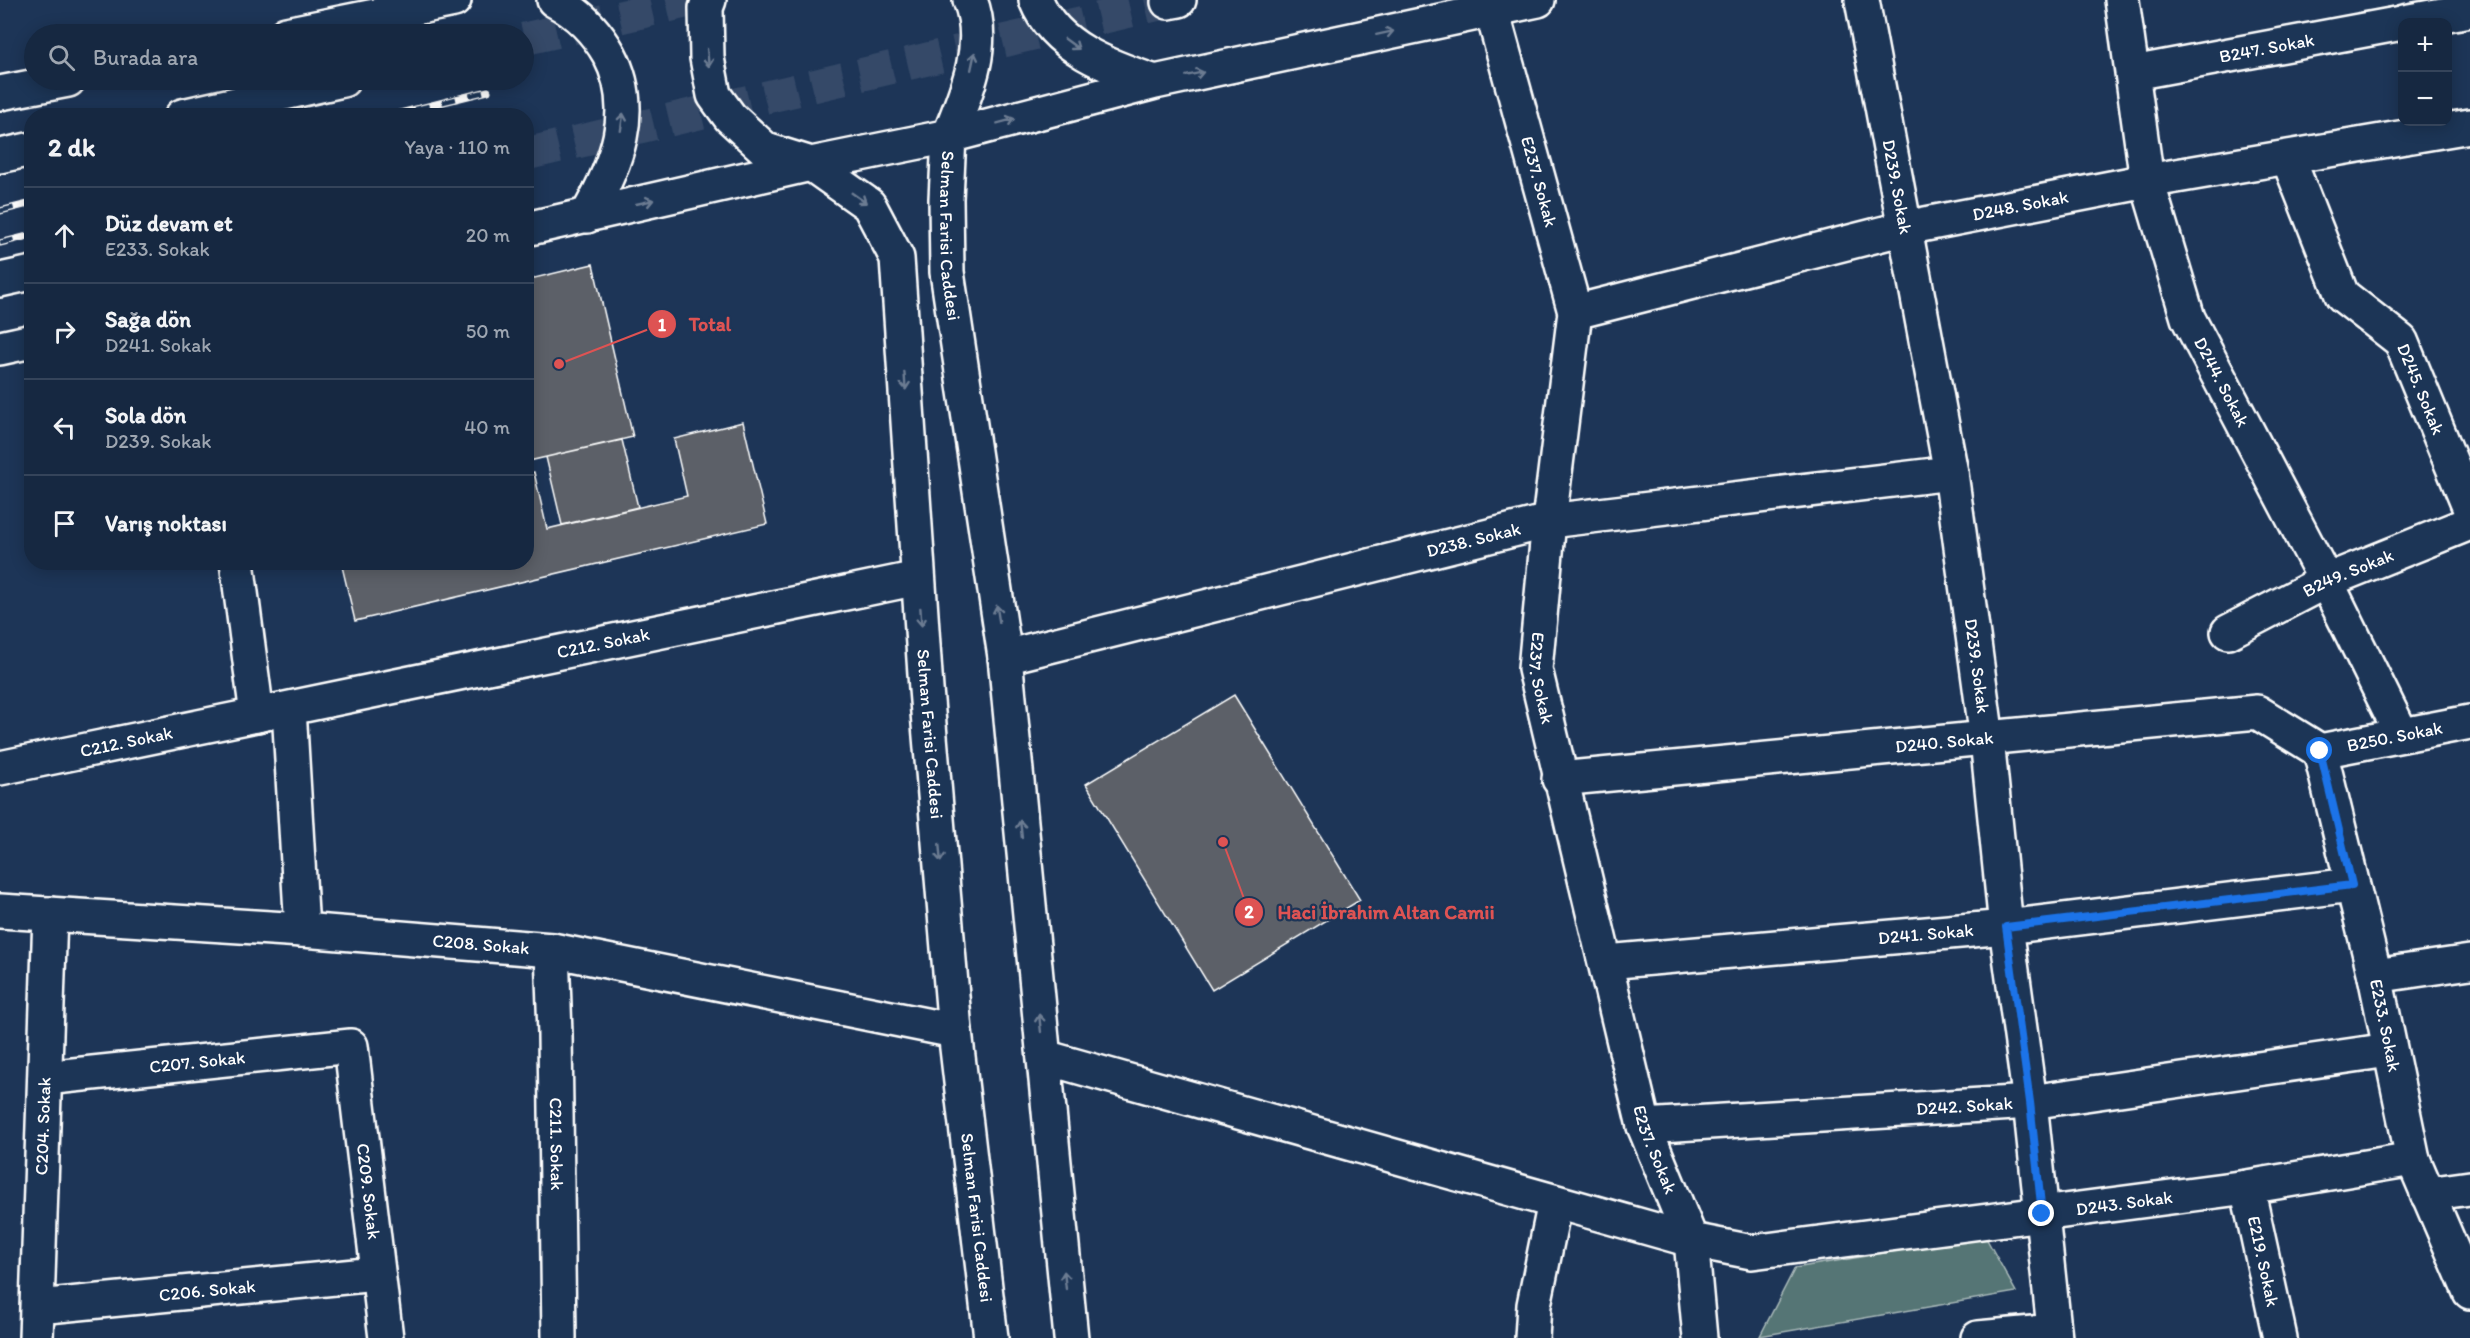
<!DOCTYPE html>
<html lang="tr">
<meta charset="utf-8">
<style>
body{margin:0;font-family:Itim,sans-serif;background:#23344c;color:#f1f3f6}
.controls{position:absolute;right:18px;top:18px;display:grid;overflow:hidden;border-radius:12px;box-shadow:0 3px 15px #0003}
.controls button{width:54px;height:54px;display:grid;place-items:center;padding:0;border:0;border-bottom:2px solid #35445a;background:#162841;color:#f1f3f6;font:30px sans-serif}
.stop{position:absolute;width:18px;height:18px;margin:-14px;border:4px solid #1a73e8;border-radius:50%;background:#fff}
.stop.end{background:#1a73e8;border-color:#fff;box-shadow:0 2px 6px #0008}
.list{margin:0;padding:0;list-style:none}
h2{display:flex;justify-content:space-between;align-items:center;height:78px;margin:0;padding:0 24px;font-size:26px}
h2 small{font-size:20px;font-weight:400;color:#9ea6b1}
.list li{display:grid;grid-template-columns:39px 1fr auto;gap:18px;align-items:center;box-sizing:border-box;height:96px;padding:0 24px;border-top:2px solid #35445a}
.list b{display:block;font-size:22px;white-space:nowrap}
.list p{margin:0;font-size:20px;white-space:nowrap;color:#9ea6b1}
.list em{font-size:20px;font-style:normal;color:#9ea6b1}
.icon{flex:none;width:33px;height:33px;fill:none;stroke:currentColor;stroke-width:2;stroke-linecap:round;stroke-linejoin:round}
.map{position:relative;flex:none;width:2470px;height:1338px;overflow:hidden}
.search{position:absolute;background:#162841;box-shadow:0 3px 15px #0003;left:24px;top:24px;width:510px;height:66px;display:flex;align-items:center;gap:15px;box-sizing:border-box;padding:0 21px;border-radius:33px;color:#9ea6b1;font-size:22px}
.panel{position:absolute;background:#162841;box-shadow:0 3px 15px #0003;left:24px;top:108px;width:510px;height:462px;border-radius:24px}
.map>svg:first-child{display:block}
</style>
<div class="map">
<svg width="2470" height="1338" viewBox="0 0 2470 1338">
<rect width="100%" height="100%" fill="#1d3557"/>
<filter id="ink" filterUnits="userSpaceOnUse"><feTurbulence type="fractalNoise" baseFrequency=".0167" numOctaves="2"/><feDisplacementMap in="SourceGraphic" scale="12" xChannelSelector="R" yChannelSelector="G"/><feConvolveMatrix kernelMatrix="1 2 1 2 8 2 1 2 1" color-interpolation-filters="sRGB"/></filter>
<g filter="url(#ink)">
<path fill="#557574" stroke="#aababa" stroke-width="1.5" d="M 1985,1236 L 2016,1292 L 1760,1336 L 1795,1268 Z"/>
<path fill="#5c6167" stroke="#fff" stroke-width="1.5" d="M 593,264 L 633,437 L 529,461 L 526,452 L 526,280 Z
M 743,422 L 767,524 L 355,621 L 341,562 L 526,562 L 526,473 L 534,472 L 547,529 L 687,496 L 674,439 Z
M 622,440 L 638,507 L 562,525 L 546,457 Z
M 1234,695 L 1360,900 L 1212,990 L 1086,784 Z"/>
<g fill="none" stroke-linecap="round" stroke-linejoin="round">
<path stroke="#344968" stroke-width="33" stroke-dasharray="33 16" stroke-linecap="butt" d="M 524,39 L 694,0
M 526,154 L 1168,2"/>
<g stroke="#fff" stroke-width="38">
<g id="street">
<path id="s1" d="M 1862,0 L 1951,473 L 1987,739 L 2006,927 L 2030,1102 L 2055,1338"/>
<path id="s2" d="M 2122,0 L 2147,181 L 2188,318 L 2326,581 L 2402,735"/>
<path id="s3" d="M 1492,11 L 1575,312 L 1549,521 L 1535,669 L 1644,1126 L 1691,1240 L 1700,1338"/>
<path d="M 2404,22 L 2470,10"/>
<path id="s4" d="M 2133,73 L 2402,23"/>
<path id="s5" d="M 2288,158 L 2342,295 L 2401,341 L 2470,509"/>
<path id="s6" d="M 1575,312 L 1905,228 L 2147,181 L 2470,126"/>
<path d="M 237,562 L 257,715"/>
<path id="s7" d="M 2228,632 L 2326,581 L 2470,523"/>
<path id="s8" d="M 1005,657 L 1549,521 L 1951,473"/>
<path d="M 289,709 L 302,930"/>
<path id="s9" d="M 2320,751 L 2375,976 L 2413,1159 L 2470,1292"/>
<path id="s10" d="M 2320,751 L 2470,722"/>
<path id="s11" d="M 0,768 L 918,578"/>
<path id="s12" d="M 1559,779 L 2257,712 L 2320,751"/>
<path id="s13" d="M 0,911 L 302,930 L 552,950 L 955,1031"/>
<path id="s14" d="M 552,950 L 555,1034 L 559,1338"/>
<path id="s15" d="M 1606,962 L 2006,927 L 2352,885"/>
<path d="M 2375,976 L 2470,962"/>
<path id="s16" d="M 1044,1057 L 1691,1240 L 1752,1252 L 2247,1187 L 2413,1159"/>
<path id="s17" d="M 45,1078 L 351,1046 L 386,1338"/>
<path id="s18" d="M 1644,1126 L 2030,1102 L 2389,1050"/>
<path id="s19" d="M 2247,1187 L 2280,1338"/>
<path d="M 2427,1194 L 2470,1188"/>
<path id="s20" d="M 38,1307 L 376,1274"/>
<path id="s21" d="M 36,1338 L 50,914"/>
<path d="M 1532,1338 L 1534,1305 L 1555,1202"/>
<path d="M 1978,1338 L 2054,1331"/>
</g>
</g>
<g stroke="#fff" stroke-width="38">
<g id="secondary">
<path id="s22" d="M 949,136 L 946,199 L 947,272 L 1005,657 L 1071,1338"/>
<path id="s23" d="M 811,164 L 869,205 L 897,258 L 926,689 L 955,1031 L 991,1338"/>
</g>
</g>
<g stroke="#fff" stroke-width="38">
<path id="highway" d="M 554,0 C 577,12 596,31 609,54 C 639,110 616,165 587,216
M 709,0 L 706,8 L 707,58 L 714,95 L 730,117 L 766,150 L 811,164
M 1036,0 C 1055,48 1110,67 1155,82
M 1168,2 L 1179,0
M 286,34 L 454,0
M 0,93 L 68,80
M 182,116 L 343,80
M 949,136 C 966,94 988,45 970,0
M 0,156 L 32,149
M 526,229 L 811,164 L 949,136 L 1155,82 L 1538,0
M 0,280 L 32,273
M 0,348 L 32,341"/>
</g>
<use href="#street" stroke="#1d3557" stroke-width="33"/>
<use href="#secondary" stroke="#1d3557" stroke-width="33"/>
<use href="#highway" stroke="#1d3557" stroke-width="33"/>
<g stroke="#fff" stroke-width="7">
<path id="rail" d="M 388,116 L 488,91
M 0,211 L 32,203
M 0,243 L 32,235"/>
</g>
<use href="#rail" stroke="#1d3557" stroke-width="4.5" stroke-dasharray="14" stroke-linecap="butt"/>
</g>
<defs><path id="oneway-shaft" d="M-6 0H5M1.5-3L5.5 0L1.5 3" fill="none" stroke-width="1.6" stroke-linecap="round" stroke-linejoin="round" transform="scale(1.5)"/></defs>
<g stroke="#6c7c92">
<use href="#oneway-shaft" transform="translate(1385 33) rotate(-12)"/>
<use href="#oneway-shaft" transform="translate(1072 44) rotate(36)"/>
<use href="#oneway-shaft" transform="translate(708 58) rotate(84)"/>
<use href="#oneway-shaft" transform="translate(973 61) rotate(-78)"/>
<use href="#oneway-shaft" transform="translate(1195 74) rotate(-12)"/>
<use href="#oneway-shaft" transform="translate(1006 121) rotate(-15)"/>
<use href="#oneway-shaft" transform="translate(622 122) rotate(-82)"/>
<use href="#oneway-shaft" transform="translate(859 198) rotate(35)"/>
<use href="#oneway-shaft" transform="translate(645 202) rotate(-13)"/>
<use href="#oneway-shaft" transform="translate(905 381) rotate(86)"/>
<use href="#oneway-shaft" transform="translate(998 614) rotate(-99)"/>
<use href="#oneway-shaft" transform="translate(921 617) rotate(86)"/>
<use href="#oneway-shaft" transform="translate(1021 829) rotate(-96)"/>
<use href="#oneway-shaft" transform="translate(940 853) rotate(85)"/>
<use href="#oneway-shaft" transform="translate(1040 1023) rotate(-96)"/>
<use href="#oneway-shaft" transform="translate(1065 1280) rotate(-96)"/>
</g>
</g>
<g fill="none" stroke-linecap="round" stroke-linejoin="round" filter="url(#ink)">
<path stroke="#1a73e8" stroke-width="8" d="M 2042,1214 L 2030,1102 L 2006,927 L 2352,885 L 2320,751"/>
</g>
<g text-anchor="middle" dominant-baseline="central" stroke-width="4.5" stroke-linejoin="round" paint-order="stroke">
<g font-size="18" fill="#fff" stroke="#1d3557">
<text stroke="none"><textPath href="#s4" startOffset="136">B247. Sokak</textPath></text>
<text stroke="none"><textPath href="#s3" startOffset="177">E237. Sokak</textPath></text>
<text stroke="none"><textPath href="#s1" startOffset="190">D239. Sokak</textPath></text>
<text stroke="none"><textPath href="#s6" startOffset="458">D248. Sokak</textPath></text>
<text stroke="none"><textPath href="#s22" startOffset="100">Selman Farisi Caddesi</textPath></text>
<text stroke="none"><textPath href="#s2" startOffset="398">D244. Sokak</textPath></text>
<text stroke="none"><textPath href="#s5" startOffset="274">D245. Sokak</textPath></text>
<text stroke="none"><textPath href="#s8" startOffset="483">D238. Sokak</textPath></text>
<text stroke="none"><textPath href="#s7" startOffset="134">B249. Sokak</textPath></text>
<text stroke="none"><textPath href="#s11" startOffset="616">C212. Sokak</textPath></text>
<text stroke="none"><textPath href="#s1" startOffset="676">D239. Sokak</textPath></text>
<text stroke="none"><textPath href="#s3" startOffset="681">E237. Sokak</textPath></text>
<text stroke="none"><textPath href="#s23" startOffset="608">Selman Farisi Caddesi</textPath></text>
<text stroke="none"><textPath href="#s10" startOffset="76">B250. Sokak</textPath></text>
<text stroke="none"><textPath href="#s11" startOffset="129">C212. Sokak</textPath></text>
<text stroke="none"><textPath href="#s12" startOffset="387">D240. Sokak</textPath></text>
<text stroke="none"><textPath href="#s15" startOffset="321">D241. Sokak</textPath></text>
<text stroke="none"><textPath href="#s13" startOffset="482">C208. Sokak</textPath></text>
<text stroke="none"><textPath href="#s9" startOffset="282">E233. Sokak</textPath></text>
<text stroke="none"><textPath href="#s17" startOffset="153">C207. Sokak</textPath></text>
<text stroke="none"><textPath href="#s18" startOffset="321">D242. Sokak</textPath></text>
<text stroke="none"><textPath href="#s21" startOffset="212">C204. Sokak</textPath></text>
<text stroke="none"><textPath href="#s14" startOffset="194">C211. Sokak</textPath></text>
<text stroke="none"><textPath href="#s3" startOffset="1167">E237. Sokak</textPath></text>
<text stroke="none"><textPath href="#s17" startOffset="454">C209. Sokak</textPath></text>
<text stroke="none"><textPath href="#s16" startOffset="1110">D243. Sokak</textPath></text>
<text stroke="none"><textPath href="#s23" startOffset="1094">Selman Farisi Caddesi</textPath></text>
<text stroke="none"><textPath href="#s19" startOffset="76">E219. Sokak</textPath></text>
<text stroke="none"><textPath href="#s20" startOffset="170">C206. Sokak</textPath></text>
</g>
</g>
<path fill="none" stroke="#de5353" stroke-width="2" d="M559 364L662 324M1223 842L1249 912"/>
<g fill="#de5353" stroke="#1d3557" stroke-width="2">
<circle cx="559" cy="364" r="6"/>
<circle cx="1223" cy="842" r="6"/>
<circle cx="662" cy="324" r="15"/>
<circle cx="1249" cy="912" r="15"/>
</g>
<g font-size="18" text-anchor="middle" font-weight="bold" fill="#fff">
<text x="662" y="331">1</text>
<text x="1249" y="918">2</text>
</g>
<g font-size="20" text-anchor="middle" font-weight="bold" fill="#de5353" stroke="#1d3557" stroke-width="4.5" stroke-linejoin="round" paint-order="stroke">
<text x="710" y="331">Total</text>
<text x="1386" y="919">Haci İbrahim Altan Camii</text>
</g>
</svg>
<div class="controls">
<button>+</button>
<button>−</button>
</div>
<div class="stop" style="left:2320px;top:751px"></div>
<div class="stop end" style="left:2042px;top:1214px"></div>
<div class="search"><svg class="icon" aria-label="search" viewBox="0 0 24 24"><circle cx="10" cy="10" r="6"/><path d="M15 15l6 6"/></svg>Burada ara</div>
<section class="panel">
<h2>2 dk<small>Yaya · 110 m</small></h2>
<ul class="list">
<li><svg class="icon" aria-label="ahead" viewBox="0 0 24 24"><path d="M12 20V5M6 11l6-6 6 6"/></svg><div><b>Düz devam et</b><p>E233. Sokak</p></div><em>20 m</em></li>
<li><svg class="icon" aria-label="right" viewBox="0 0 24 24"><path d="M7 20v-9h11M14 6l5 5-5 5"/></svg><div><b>Sağa dön</b><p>D241. Sokak</p></div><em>50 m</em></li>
<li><svg class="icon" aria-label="left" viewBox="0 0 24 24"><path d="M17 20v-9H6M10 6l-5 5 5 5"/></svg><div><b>Sola dön</b><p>D239. Sokak</p></div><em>40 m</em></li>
<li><svg class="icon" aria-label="arrive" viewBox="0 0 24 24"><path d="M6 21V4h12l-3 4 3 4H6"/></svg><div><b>Varış noktası</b></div></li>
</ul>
</section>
</div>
